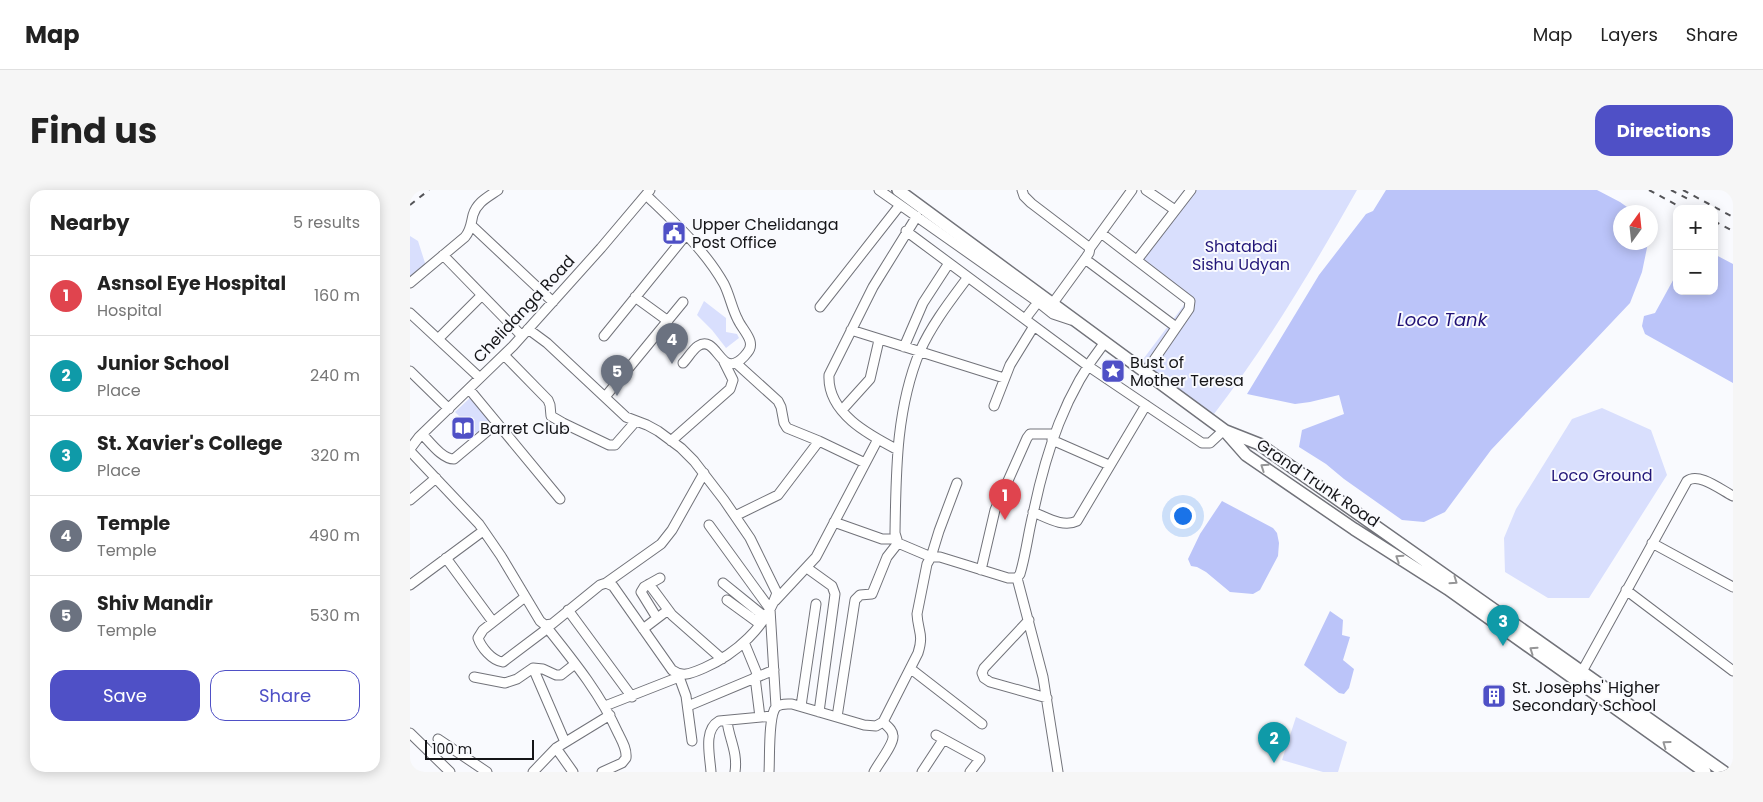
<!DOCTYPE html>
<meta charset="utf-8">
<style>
body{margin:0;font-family:Poppins,sans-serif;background:#f6f6f6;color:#222}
.controls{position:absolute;right:15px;top:15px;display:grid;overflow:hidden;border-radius:10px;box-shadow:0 2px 12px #0003}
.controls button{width:45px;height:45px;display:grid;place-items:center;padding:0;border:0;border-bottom:1px solid #e0e0e0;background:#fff;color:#222;font:25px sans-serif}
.compass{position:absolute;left:1203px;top:15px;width:45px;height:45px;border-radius:50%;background:#fff;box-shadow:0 2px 12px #0003;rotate:15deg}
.scale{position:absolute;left:15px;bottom:12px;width:109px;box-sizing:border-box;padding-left:5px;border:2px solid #151518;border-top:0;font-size:14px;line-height:18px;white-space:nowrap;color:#151518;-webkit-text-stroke:4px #f9fafe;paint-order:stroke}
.you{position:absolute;left:772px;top:325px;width:18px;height:18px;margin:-12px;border:4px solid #fff;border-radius:50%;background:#1a73e8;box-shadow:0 0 0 8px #1a73e833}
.badge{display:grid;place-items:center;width:32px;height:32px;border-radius:50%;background:#4f50c6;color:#fff;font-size:16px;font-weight:700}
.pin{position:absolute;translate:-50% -41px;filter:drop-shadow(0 1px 2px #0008)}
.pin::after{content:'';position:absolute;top:26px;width:18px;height:15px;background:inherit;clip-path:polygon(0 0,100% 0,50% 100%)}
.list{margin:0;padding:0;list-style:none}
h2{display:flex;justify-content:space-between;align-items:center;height:65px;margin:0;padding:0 20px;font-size:21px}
h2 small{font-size:16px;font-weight:400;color:#767676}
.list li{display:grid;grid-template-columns:32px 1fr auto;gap:15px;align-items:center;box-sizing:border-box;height:80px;padding:0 20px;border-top:1px solid #e0e0e0}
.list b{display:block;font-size:19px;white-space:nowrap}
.list p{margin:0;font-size:16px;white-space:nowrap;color:#767676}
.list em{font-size:16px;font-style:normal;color:#767676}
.actions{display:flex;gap:10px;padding:15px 20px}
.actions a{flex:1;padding:11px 0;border:1px solid #4f50c6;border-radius:15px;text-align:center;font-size:18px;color:#4f50c6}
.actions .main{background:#4f50c6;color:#fff}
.map{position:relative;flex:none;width:1323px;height:582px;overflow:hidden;border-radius:15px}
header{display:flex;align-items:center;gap:30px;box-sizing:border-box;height:70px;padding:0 25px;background:#fff;border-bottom:1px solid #e0e0e0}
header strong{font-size:24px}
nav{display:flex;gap:28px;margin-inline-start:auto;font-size:18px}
.intro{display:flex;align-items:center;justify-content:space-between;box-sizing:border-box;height:120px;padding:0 30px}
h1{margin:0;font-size:35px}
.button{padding:12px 22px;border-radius:15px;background:#4f50c6;color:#fff;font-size:18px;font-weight:700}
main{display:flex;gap:30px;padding:0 30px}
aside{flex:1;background:#fff;border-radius:15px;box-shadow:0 2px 12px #0003}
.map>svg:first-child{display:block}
</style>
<header>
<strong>Map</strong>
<nav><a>Map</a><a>Layers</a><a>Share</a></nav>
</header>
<div class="intro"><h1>Find us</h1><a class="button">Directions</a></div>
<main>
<aside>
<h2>Nearby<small>5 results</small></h2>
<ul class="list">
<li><span class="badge" style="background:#e0444e">1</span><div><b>Asnsol Eye Hospital</b><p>Hospital</p></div><em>160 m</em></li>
<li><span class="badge" style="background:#0f9aa8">2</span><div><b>Junior School</b><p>Place</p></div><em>240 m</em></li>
<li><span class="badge" style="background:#0f9aa8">3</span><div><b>St. Xavier's College</b><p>Place</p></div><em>320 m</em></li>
<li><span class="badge" style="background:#6b7280">4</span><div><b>Temple</b><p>Temple</p></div><em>490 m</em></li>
<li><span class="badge" style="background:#6b7280">5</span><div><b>Shiv Mandir</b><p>Temple</p></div><em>530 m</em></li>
</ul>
<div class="actions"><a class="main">Save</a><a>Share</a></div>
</aside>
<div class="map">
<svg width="1323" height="582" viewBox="0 0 1323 582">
<rect width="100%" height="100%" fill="#f9fafe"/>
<path fill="#d9dffd" d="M 781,0 L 947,0 C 904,76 857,155 804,224 L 731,172 L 780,107 L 732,72 Z
M 0,46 L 8,51 L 16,76 L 0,90 Z
M 294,111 L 316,128 L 316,142 L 327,144 L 329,148 L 316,158 L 302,140 L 287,125 Z
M 62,206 L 84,230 L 67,244 L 45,222 Z
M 1192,218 L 1241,240 L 1257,285 L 1179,408 L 1138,408 L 1095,382 L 1094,348 L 1106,319 L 1162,229 Z
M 886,527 L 937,552 L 928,582 L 913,582 L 872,570 Z"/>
<path fill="#bbc4f9" d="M 976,0 L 1187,0 L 1210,12 L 1224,22 L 1210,22 L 1210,52 L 1238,53 L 1232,82 L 1220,113 L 1081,260 L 1035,322 L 1014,332 L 992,330 L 934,289 L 916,274 L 889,257 L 892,240 L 934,224 L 929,205 L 900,212 L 885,214 L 837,204 L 909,85 L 956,24 L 963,21 Z
M 1304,64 L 1323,74 L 1323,193 L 1235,144 L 1232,136 L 1234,126 L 1245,123 L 1267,83 L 1267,101 L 1304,101 Z
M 812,311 L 863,338 L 867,343 L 869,353 L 868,366 L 850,400 L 843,404 L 820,402 L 796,382 L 787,377 L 781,376 L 778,369 L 790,344 Z
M 920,421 L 933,430 L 932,445 L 940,447 L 933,470 L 944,479 L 939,498 L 934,504 L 929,503 L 894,475 Z"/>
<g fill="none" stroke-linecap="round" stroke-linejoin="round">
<g stroke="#72737a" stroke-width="11">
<path id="minor" d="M 469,0 L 628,112 L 643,124 L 661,130
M 612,0 L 614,6 L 621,13 L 680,58 L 679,63 L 675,69 L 643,113
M 736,0 L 765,20
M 236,5 C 264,32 295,60 314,94 C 320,106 322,119 328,130 C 333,141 347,152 337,163 C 334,167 330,171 325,173 C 309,179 305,145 288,156 C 282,160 278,168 273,173
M 61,35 L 143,112
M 496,41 L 678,176 L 792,253 L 800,253 L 814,240
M 691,43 L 780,111 L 779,119 L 735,183
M 680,58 L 722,0
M 33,65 L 112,146
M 675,69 L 766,137
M 727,70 L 781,0
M 0,93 L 55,47 C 61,40 61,33 63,25 C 67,12 78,7 88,0
M 225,107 L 258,131
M 410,117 L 490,15
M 0,123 L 70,188
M 615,129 L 628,112
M 441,140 L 594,188
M 194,146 L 276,45
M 28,149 L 72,105
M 494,157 L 513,113 L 539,73
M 94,165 L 138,210 L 140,215 L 141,226 L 153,233 L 199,255 L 205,255 L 226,231
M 326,173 L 368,211 L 371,217 L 374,233 L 377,238 L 409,251 L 455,273
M 0,181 L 39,219
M 59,199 L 150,309
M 195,207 L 273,112
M 584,216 L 600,175 L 624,136
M 432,220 L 460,189 L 469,150
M 12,244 C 20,252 32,269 44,269 L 87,233
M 642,250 L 699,275
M 261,251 L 320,199 L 323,190 L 314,172
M 0,259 L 9,247 L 103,156 L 191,58 L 240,0
M 488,260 C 459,245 417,223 419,185 L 463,97 L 507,26
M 0,261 L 69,334 L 91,366 L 130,431 L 135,435 L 142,434 L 190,395 L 196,393 L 203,396 L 262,480 C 273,488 282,483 294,478 C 326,464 356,437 367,403 L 340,348 L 314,310 L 284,271 L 271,258 L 248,241 L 237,235 L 216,227 L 137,153 L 118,139
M 547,293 L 529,341 L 521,367 L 488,353 L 485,343 C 486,281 486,219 510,161 C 522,134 541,110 558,87
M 0,310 L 26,288
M 623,322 C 636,327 653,338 667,331 L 736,215
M 325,326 L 368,305 L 409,251
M 424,332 L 472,349 L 485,349
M 299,335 L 360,419 L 366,517
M 1242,353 L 1323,397
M 36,368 L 83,432
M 397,378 L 422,396 L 425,404 L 409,522
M 571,380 L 585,320 L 617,248 L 620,244 L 644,244
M 607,388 L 633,487 L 648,582
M 196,393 L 251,354 L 262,340 L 294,283
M 313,393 L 355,427
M 239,394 L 262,425 L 312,469
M 0,395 L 73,341
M 1216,400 L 1323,481
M 115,407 L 73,440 L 68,448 C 71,457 82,471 93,472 L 138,438
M 317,410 L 350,434
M 365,411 L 406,367 L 468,249
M 158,420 L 222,507
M 247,428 L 231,402 L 234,397 L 250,388
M 619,430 L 574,478 L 572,483 L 574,488 L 580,492 L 637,508
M 135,435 C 162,469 190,503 208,543 C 212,551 217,559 216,568 L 212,573 L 192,582
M 233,439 L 258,420
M 334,452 L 348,486
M 123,478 L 155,552
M 501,479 L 572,534
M 268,484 L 276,506 L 282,551
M 64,487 L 95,493 L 107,489 L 123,478 L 133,479 L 146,485 L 151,485 L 165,474
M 345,487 L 350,527
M 1169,487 L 1277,291 C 1289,282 1311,300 1323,306
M 195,516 L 269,487
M 278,516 L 364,480
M 391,516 L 406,414
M 427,527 L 445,410 L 450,405 L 462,404 L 477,367 L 488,353
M 317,531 C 319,549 328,562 325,582
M 0,543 L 40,582
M 526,545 L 570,569 L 560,582
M 28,549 L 77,582
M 146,558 L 163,582
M 123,582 L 146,558 L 200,525
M 301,582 C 300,566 293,540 309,531 L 362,526
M 359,582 C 360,569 358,526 366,517 C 371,513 377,514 382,514 L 454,535 L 466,536 L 473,532 L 508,463 C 514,444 508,442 507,424 L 517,374 L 521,367 L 530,367 L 598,388 L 607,388 L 610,384 C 616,364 618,344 623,324 C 636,261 655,203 695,152
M 464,582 C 468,574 484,554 483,546 C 483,540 477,536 473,532
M 512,582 L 533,550"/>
</g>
<g stroke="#72737a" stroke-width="14">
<path id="major" d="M 488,0 L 814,240 L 836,265 L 944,339 L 1038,399 L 1295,582
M 816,241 L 849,254 L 1314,582"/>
</g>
<use href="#minor" stroke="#fff" stroke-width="9"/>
<use href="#major" stroke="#fff" stroke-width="11"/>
<path stroke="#545458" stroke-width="2" stroke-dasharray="6 6" stroke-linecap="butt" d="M 1239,0 L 1274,19
M 1261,0 L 1278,9
M 1273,0 L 1323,27
M 0,15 L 19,0
M 1304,31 L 1323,41"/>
</g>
<defs><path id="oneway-chevron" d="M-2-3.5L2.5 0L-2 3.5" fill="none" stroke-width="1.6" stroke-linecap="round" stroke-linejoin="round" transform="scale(1.25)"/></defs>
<g stroke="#969697">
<use href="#oneway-chevron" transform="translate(854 277) rotate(-146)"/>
<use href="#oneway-chevron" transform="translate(989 368) rotate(-147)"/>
<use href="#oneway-chevron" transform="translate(1044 391) rotate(35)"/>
<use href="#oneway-chevron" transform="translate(1123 460) rotate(-145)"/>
<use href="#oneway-chevron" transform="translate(1256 554) rotate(-144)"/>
</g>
<defs>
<g id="civic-square" transform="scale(1.25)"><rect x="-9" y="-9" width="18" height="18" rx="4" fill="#4f50c6" stroke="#f9fafe"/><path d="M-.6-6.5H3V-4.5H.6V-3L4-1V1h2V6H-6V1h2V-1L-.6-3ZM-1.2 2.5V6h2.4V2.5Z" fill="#fff"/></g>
<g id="sight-square" transform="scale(1.25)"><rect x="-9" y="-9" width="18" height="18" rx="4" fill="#4f50c6" stroke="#f9fafe"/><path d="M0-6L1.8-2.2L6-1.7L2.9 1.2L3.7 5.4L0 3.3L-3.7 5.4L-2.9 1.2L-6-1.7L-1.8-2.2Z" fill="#fff"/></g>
<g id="library-square" transform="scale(1.25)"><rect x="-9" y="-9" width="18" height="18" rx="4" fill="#4f50c6" stroke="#f9fafe"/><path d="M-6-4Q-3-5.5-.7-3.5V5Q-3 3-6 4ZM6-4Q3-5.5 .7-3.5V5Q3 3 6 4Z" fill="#fff"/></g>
<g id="building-square" transform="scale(1.25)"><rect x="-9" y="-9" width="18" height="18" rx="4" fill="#4f50c6" stroke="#f9fafe"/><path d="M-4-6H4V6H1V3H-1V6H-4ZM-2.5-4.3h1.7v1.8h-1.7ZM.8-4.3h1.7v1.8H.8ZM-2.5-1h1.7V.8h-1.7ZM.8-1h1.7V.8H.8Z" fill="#fff"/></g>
</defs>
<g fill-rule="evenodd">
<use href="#civic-square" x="264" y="43"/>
<use href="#sight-square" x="703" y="181"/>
<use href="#library-square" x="53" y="238"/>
<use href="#building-square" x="1084" y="506"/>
</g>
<g text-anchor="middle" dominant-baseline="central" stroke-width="4" stroke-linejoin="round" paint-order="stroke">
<g font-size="16" fill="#151518" stroke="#f9fafe" text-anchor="start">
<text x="282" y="34">Upper Chelidanga<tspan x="282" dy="18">Post Office</tspan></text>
<text x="720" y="172">Bust of<tspan x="720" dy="18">Mother Teresa</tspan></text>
<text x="70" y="238">Barret Club</text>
<text x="1102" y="497">St. Josephs' Higher<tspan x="1102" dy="18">Secondary School</tspan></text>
</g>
<g font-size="16" fill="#221678" stroke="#f9fafe">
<text x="831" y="56">Shatabdi<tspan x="831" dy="18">Sishu Udyan</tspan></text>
<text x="1192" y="285">Loco Ground</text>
</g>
<g font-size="16" fill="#151518" stroke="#f9fafe">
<text transform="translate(114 119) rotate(-47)">Chelidanga Road</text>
<text transform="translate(908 293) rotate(34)">Grand Trunk Road</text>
</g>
<g font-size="18" font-style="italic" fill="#201175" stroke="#f9fafe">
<text x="1032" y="129">Loco Tank</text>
</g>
</g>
</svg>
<div class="controls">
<button>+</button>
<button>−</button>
</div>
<svg class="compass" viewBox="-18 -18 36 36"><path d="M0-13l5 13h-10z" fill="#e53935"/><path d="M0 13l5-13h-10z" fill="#767676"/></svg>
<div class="scale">100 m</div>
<div class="you"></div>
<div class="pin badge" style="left:595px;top:330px;background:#e0444e">1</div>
<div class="pin badge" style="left:864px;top:573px;background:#0f9aa8">2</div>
<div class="pin badge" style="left:1093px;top:456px;background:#0f9aa8">3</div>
<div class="pin badge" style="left:262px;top:174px;background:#6b7280">4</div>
<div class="pin badge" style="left:207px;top:206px;background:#6b7280">5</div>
</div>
</main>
